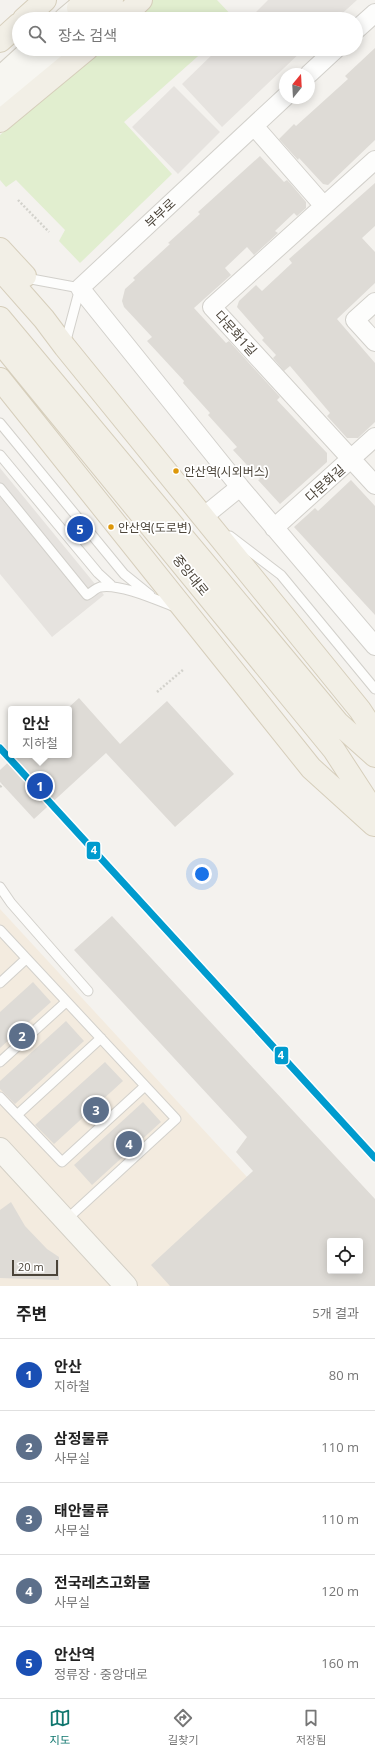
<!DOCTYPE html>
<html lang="ko">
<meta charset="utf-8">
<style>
body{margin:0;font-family:"Open Sans","Noto Sans KR",sans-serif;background:#f6f6f6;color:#222}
.controls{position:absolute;right:12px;bottom:12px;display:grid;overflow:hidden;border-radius:4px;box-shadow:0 2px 10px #0003}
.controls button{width:36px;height:36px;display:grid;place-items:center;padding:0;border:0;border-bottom:1px solid #e0e0e0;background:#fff;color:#222;font:20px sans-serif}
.compass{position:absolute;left:279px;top:68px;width:36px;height:36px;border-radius:50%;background:#fff;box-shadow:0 2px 10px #0003;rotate:18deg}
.scale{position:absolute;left:12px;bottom:10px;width:46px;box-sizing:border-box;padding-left:4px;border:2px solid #4b4439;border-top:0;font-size:11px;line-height:14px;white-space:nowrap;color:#4b4439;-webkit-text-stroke:3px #fff;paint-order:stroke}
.you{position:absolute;left:202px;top:874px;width:14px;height:14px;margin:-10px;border:3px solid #fff;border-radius:50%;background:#1a73e8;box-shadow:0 0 0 6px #1a73e833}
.badge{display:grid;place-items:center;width:26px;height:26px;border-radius:50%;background:#0f766e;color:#fff;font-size:13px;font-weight:700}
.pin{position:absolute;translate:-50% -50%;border:2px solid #fff;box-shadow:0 1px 4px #0006}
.popup{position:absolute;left:8px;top:706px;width:64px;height:52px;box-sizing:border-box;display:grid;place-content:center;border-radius:4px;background:#fff;filter:drop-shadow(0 1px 3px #0005);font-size:13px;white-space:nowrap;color:#767676}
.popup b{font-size:15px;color:#222}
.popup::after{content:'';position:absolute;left:50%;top:100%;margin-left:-8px;border:8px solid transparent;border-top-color:#fff}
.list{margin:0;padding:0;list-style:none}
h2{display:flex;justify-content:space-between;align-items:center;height:52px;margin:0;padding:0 16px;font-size:17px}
h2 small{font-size:13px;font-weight:400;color:#767676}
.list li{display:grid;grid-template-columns:26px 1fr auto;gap:12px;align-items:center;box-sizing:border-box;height:72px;padding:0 16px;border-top:1px solid #e0e0e0}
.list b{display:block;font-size:15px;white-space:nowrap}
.list p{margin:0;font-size:13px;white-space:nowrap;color:#767676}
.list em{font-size:13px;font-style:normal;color:#767676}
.icon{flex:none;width:22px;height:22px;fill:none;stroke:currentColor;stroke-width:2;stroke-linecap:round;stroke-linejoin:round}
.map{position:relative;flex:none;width:375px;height:1286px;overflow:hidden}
.search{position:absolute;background:#fff;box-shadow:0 2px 10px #0003;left:12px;right:12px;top:12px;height:44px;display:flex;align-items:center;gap:10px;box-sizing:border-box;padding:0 14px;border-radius:22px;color:#767676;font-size:15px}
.sheet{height:412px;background:#fff}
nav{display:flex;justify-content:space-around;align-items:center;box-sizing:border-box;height:56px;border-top:1px solid #e0e0e0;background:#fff;font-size:11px;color:#767676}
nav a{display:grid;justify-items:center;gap:2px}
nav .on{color:#0f766e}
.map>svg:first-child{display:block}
</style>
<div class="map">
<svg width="375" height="1286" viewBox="0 0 375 1286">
<rect width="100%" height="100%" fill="#f4f2ee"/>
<path fill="#f3ebdf" d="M 0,909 L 330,1267 L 330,1271 L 347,1286 L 0,1286 Z"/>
<path fill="#e1eecf" d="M 147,0 L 217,0 L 235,19 L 126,19 Z
M 94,49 L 206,49 L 124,122 L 172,174 L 80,263 L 59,241 L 65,230 L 16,180 L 6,187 L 0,180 L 0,135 Z"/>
<path fill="#e6e3df" d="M 268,0 L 357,0 L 336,19 L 249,19 Z
M 218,49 L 304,49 L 222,127 L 182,84 Z
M 174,86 L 220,132 L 178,174 L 132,127 Z
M 0,468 L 104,595 L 52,637 L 0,574 Z"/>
<path fill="#dedbd6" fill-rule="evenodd" d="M 375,48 L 375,140 L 328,185 L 323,184 L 299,158 L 298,160 L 279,139 L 294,124 L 296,126 L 348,79 L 345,76 Z
M 260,156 L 284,182 L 287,180 L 290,183 L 306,202 L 306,208 L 297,216 L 294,213 L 275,231 L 278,233 L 254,255 L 247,247 L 225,268 L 231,275 L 194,308 L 226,343 L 229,341 L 280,397 L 277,400 L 327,453 L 327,462 L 280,504 L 258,480 L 260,479 L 233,450 L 237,447 L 208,415 L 210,413 L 183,383 L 184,381 L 147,341 L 152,337 L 124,307 L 122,301 L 125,289 L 135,280 L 133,278 L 170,244 L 168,243 L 200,214 L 198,212 Z
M 375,183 L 375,226 L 362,238 L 375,252 L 375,283 L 337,319 L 375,363 L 375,422 L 358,438 L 347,438 L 327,416 L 330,413 L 290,366 L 284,371 L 273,358 L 276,355 L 262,340 L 264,338 L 237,307 L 239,301 L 256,285 L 262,291 L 292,263 L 289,259 Z
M 351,480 L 375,506 L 375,615 L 294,527 L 315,508 L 318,511 Z
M 79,698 L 120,744 L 167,701 L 234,774 L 175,827 L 106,753 L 34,819 L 0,782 L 0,770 L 16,755 L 69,755 L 69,707 Z
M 112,916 L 375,1199 L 375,1286 L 170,1286 L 151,1265 L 253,1171 L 236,1152 L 247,1137 L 74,950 ZM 330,1241 L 360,1241 L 360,1271 L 330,1271 Z
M 33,982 L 51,1002 L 0,1048 L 0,1012 Z
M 66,1021 L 84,1041 L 15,1104 L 0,1089 L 0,1081 Z
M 105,1062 L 123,1081 L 54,1144 L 35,1125 Z
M 143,1102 L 161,1122 L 92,1185 L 74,1165 Z
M 11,1202 L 25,1226 L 47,1249 L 59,1257 L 59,1280 L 0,1278 L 0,1210 Z"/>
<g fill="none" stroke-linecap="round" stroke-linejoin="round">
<g stroke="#d2d0cb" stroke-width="11">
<path id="lane" d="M 26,278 L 80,288 L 65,344
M 0,423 L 124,574 L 150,595
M 0,455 L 98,573 L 111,585
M 0,488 L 87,595 C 91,593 96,588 100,587 C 119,583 157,600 175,607
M 230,536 L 281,575 L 375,689
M 0,887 L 11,903 L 88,991
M 0,930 L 176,1119 L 66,1220
M 0,983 L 26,959
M 0,1062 L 66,1002
M 0,1097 L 62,1162 L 145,1086
M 17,1115 L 101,1038"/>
</g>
<g stroke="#d2d0cb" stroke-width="20">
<path id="street" d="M 356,30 L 375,13
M 309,74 L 336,49
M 285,97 L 80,288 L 240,487 L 375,646
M 254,126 L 324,206
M 375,160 L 212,307 L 375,485
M 375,302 L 355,320 L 375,342
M 203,517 L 240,487
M 274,528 L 375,437"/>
</g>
<g stroke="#d3cfc5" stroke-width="24">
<path id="secondary" d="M 65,19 L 78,8
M 0,78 L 32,49
M 0,102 L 58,49
M 0,1149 L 126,1286"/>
</g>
<g stroke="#d6cebb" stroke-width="24">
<path id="primary" d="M 78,8 L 86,0
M 24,19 L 45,0
M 91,19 L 112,0
M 121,19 L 141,0
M 0,41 L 19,24
M 0,121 L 87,49
M 0,249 L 25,276
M 0,269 L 44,319 L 65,347 L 360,710 L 375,733
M 0,318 L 338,723 L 375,756
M 0,342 L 334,750 L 375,813
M 0,379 L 311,768 L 374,825"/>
</g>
<path stroke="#d3d2cc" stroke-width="2.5" stroke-dasharray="2 2" stroke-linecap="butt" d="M 18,200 L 49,232
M 157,692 L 184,669
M 0,787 L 3,784"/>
<use href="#lane" stroke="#fdfdfc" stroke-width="9"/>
<use href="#street" stroke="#fdfdfc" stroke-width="18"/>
<use href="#secondary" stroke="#f7f6f1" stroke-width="22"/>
<use href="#primary" stroke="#f2efe6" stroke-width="22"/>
<g stroke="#fff" stroke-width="10">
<path id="metro-1" d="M 0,748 L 375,1158"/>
</g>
<use href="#metro-1" stroke="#009bce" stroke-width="7"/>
</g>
<g fill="#dd9709" stroke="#fff" stroke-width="1.5">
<circle cx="176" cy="471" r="3.5"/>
<circle cx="111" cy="527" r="3.5"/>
</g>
<g text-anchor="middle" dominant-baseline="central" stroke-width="3.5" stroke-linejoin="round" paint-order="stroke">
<g font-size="12" fill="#4b4439" stroke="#fff" text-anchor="start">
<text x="184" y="471">안산역(시외버스)</text>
<text x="118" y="527">안산역(도로변)</text>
</g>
<g font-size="13" fill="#4b4439" stroke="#fff">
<text transform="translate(160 213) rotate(-43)">부부로</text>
<text transform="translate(236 333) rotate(48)">다문화1길</text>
<text transform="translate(325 483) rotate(-42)">다문화길</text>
<text transform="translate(191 575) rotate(51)">중앙대로</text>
</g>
</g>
<g stroke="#fff" stroke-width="1.5">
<rect x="86" y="841" width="15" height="19" rx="4" fill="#009bce"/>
<rect x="274" y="1046" width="15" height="19" rx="4" fill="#009bce"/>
</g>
<g font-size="11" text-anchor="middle" font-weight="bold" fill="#fff">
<text x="94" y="854">4</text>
<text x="281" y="1059">4</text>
</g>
</svg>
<div class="controls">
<button><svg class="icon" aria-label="locate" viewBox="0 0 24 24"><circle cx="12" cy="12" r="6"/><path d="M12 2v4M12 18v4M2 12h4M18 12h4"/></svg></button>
</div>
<svg class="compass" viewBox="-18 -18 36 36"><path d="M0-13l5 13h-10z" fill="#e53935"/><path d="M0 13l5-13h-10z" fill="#767676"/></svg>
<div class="scale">20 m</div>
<div class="you"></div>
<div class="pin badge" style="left:40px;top:786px;background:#1a4fb4">1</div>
<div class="popup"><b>안산</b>지하철</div>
<div class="pin badge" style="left:22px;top:1036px;background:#5c6f8a">2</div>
<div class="pin badge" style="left:96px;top:1110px;background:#5c6f8a">3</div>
<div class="pin badge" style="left:129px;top:1144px;background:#5c6f8a">4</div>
<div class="pin badge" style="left:80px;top:529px;background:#1a4fb4">5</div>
<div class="search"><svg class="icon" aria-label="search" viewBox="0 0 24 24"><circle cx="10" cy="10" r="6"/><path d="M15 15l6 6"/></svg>장소 검색</div>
</div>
<section class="sheet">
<h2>주변<small>5개 결과</small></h2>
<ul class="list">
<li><span class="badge" style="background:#1a4fb4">1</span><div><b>안산</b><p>지하철</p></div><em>80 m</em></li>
<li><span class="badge" style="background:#5c6f8a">2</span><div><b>삼정물류</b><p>사무실</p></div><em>110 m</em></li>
<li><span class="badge" style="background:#5c6f8a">3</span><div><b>태안물류</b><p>사무실</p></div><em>110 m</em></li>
<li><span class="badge" style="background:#5c6f8a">4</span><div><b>전국레츠고화물</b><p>사무실</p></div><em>120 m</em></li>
<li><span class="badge" style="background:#1a4fb4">5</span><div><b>안산역</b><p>정류장 · 중앙대로</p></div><em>160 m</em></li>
</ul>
</section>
<nav>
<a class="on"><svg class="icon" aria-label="map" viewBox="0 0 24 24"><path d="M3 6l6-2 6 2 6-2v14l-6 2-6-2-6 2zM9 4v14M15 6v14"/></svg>지도</a>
<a><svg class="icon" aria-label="directions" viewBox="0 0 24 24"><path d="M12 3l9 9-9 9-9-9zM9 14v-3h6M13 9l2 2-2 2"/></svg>길찾기</a>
<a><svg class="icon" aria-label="saved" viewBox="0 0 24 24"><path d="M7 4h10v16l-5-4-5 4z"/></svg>저장됨</a>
</nav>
